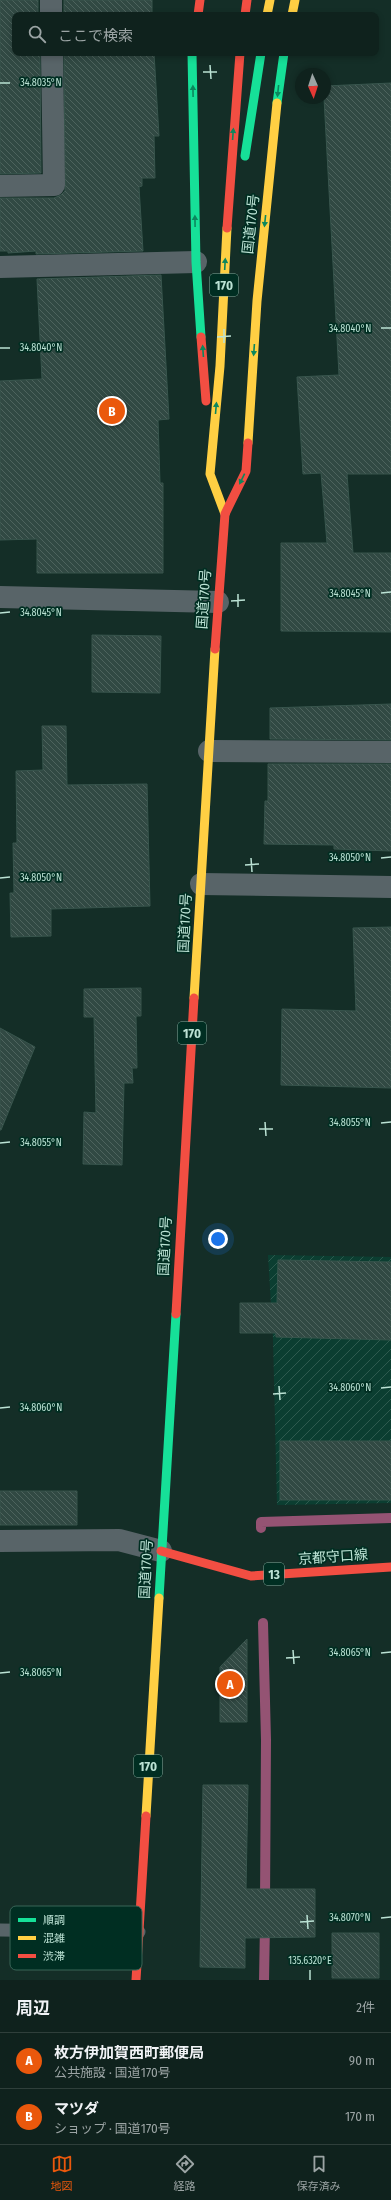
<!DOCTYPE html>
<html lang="ja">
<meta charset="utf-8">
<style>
body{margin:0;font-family:"Fira Sans Condensed","Noto Sans JP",sans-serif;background:#1d2f2a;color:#f1f3f6}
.compass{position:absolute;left:295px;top:68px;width:36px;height:36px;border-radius:50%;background:#0f221d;box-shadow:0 2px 6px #0003;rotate:177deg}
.you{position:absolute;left:218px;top:1239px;width:14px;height:14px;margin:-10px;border:3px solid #fff;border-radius:50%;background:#1a73e8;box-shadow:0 0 0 6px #1a73e833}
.badge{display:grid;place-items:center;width:26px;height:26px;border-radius:50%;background:#ea580c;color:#fff;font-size:13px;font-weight:700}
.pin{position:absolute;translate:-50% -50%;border:2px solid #fff;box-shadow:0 1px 4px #0006}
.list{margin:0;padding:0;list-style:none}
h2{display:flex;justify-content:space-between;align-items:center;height:52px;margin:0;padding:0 16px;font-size:17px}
h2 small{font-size:13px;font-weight:400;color:#9ba4a4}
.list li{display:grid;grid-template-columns:26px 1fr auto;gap:12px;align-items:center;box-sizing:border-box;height:56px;padding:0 16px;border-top:1px solid #2f3f3b}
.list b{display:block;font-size:15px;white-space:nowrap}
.list p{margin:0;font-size:13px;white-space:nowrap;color:#9ba4a4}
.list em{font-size:13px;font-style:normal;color:#9ba4a4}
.icon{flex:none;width:22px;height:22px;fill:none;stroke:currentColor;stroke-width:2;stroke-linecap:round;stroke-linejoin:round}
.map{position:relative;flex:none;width:391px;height:1980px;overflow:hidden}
.search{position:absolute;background:#0f221d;box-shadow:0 2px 6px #0003;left:12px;right:12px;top:12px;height:44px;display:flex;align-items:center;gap:10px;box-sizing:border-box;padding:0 14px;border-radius:8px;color:#9ba4a4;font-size:15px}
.sheet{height:164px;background:#0f221d}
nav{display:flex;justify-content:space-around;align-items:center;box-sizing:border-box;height:56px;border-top:1px solid #2f3f3b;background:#0f221d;font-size:11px;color:#9ba4a4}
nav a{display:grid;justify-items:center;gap:2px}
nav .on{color:#ea580c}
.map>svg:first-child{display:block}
</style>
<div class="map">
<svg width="391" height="1980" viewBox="0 0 391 1980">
<defs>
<pattern id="industrial-furrows" width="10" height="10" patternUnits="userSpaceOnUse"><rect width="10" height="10" fill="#0b3e31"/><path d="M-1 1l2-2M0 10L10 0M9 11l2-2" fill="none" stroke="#2d5a4e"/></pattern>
<pattern id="building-back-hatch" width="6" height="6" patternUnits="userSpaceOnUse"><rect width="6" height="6" fill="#314943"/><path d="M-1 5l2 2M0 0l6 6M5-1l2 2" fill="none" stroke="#4d635d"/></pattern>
</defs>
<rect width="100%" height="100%" fill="#142e27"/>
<path fill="url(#industrial-furrows)" d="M 268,1255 L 391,1257 L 391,1503 L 277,1505 L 273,1339 Z"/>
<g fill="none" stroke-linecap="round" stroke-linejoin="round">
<path stroke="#945373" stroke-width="10" d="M 261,1528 L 261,1522 L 391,1518
M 263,1623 L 266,1740 L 265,1902
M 264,1980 L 265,1924"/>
</g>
<path fill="url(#building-back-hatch)" stroke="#38554d" d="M 0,0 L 38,0 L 38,15 L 15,15 L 15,53 L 40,53 L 41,173 L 0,174 Z
M 64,0 L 152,0 L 152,15 L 64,15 Z
M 64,53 L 154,53 L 159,136 L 154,136 L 155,178 L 142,178 L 142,186 L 139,187 L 143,251 L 36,254 L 36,251 L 8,253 L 8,251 L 0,251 L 0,198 L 54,198 L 61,195 L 65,191 Z
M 391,83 L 391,474 L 347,474 L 353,553 L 391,553 L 391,632 L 281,631 L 281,543 L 327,543 L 321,473 L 303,474 L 297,377 L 339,375 L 324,98 L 325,86 Z
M 161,275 L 169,419 L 158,420 L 160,483 L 163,483 L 163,573 L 37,573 L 37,539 L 0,540 L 0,381 L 42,379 L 37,279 Z
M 92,635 L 161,636 L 160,693 L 92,692 Z
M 391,704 L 391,740 L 270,739 L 270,708 Z
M 42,726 L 66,726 L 67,785 L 147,784 L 150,906 L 51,909 L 51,936 L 11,937 L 10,893 L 14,893 L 13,843 L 17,843 L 16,771 L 43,770 Z
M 268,764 L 391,764 L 391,851 L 334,849 L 334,845 L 264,844 L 265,801 L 268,801 Z
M 391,927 L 391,1088 L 281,1085 L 282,1009 L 356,1011 L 353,928 Z
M 141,988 L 141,1016 L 136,1016 L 137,1068 L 132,1068 L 133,1083 L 124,1083 L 122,1165 L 83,1164 L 84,1112 L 96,1113 L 94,1017 L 84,1017 L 84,989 Z
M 0,1028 L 35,1047 L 1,1130 L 0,1130 Z
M 278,1260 L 391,1262 L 391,1340 L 276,1337 L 276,1333 L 240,1333 L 240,1303 L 277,1303 Z
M 280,1441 L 391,1441 L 391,1500 L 280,1500 Z
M 0,1491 L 77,1491 L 77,1525 L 0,1525 Z
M 247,1639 L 247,1722 L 220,1722 L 220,1667 Z
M 203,1785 L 248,1785 L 246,1889 L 315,1889 L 315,1937 L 245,1938 L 245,1968 L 200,1967 Z
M 332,1933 L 379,1933 L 379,1978 L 332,1978 Z"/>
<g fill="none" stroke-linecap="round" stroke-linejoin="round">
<path stroke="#586468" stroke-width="13" d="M 0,1930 L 139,1932"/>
<path stroke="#586468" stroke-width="22" d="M 51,0 L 51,15
M 0,186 L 54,185 L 52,53
M 0,267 L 196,262
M 0,597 L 218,602
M 209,751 L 391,752
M 201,884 L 391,887
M 0,1541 L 119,1540 L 161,1551"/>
<path stroke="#16e098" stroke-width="9" d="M 192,53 L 196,262 L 201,337
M 277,103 L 284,53
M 245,156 L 261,53
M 159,1598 L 176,1314"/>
<path stroke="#ffcf43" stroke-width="9" d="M 267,15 L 270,0
M 292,15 L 295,0
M 248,443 L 257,301 L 277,103
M 225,514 L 210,474 L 220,366 L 227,228
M 194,998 L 215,649
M 146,1816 L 159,1598"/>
<path stroke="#f24e42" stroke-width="9" d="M 198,15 L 200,0
M 245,15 L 247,0
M 227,228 L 240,53
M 201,337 L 206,401
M 215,649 L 225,514 L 246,471 L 248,443
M 176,1314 L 194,998
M 161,1551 L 251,1576 L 391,1567
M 136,1980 L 146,1816"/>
</g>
<defs><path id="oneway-solid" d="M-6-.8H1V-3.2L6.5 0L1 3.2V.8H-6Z"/></defs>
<g fill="#0b875d">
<use href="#oneway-solid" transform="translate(193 91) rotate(-91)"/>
<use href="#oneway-solid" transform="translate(278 91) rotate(96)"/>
<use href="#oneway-solid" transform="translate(233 134) rotate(-86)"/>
<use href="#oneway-solid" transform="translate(195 221) rotate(-91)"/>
<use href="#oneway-solid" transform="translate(265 221) rotate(96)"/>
<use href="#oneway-solid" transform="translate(225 264) rotate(-87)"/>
<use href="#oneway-solid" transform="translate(254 350) rotate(94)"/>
<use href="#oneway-solid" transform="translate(203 351) rotate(-94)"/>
<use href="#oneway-solid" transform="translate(216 408) rotate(-85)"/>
<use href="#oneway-solid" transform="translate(242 479) rotate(116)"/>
</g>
<path fill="none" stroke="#bbe2d4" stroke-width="1.5" d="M 210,65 L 211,79M 203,72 L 217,72M 0,83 L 10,83M 381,328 L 391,328M 224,329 L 224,343M 217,337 L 231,336M 0,348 L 10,348M 381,593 L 391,592M 238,594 L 238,607M 231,601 L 245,600M 0,613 L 10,612M 251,858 L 252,872M 381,858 L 391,857M 245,865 L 259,864M 0,878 L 10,877M 265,1122 L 266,1136M 381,1123 L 391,1122M 259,1129 L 273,1129M 0,1143 L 10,1142M 279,1386 L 280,1400M 381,1388 L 391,1387M 273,1394 L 286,1393M 0,1408 L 10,1407M 293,1650 L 294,1664M 381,1653 L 391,1652M 286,1658 L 300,1657M 0,1673 L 10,1672M 307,1915 L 308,1929M 381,1918 L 391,1917M 300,1922 L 314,1921M 310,1970 L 310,1980"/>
<g text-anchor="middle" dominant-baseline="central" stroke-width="3.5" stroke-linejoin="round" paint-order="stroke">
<g fill="#002e22" stroke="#83ac9f" stroke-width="1">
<rect x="210" y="274" width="28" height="22" rx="3"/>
<rect x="178" y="1022" width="28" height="22" rx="3"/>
<rect x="264" y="1563" width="20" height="22" rx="3"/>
<rect x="134" y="1755" width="28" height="22" rx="3"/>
</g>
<g font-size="13" font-weight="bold" fill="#bbe2d4">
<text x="224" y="285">170</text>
<text x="192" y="1033">170</text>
<text x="274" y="1574">13</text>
<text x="148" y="1766">170</text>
</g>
<g font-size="14" fill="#bbe2d4" stroke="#002e22">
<text transform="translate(251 224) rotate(-84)">国道170号</text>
<text transform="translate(204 599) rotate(-86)">国道170号</text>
<text transform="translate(185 923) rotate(-87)">国道170号</text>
<text transform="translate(165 1246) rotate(-87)">国道170号</text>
<text transform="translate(333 1557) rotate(-4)">京都守口線</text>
<text transform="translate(146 1569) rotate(-87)">国道170号</text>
</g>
</g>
<rect x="10" y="1906" width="132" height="64" rx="6" fill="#002e22" stroke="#386457" stroke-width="1"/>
<rect x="18" y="1918" width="18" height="4" fill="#16e098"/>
<rect x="18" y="1936" width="18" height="4" fill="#ffcf43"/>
<rect x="18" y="1954" width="18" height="4" fill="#f24e42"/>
<g font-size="11" fill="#bbe2d4">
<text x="43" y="1924">順調</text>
<text x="43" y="1942">混雑</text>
<text x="43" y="1960">渋滞</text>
</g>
<g font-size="10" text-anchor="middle" fill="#bbe2d4" stroke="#002e22" stroke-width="3.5" stroke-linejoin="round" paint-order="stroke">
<text x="41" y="86">34.8035°N</text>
<text x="350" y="332">34.8040°N</text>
<text x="41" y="351">34.8040°N</text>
<text x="350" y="597">34.8045°N</text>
<text x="41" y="616">34.8045°N</text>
<text x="350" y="861">34.8050°N</text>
<text x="41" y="881">34.8050°N</text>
<text x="350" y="1126">34.8055°N</text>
<text x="41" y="1146">34.8055°N</text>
<text x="350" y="1391">34.8060°N</text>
<text x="41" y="1411">34.8060°N</text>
<text x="350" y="1656">34.8065°N</text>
<text x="41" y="1676">34.8065°N</text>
<text x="350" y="1921">34.8070°N</text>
<text x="310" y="1964">135.6320°E</text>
</g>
</svg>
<svg class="compass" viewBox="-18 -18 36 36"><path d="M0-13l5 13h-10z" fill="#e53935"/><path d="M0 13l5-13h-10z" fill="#9ba4a4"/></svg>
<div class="you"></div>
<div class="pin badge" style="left:230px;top:1684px">A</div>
<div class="pin badge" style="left:112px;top:411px">B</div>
<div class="search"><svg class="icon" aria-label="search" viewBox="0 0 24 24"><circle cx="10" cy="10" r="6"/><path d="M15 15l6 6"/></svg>ここで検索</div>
</div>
<section class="sheet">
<h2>周辺<small>2件</small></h2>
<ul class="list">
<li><span class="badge">A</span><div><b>枚方伊加賀西町郵便局</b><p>公共施設 · 国道170号</p></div><em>90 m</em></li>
<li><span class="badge">B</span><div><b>マツダ</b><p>ショップ · 国道170号</p></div><em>170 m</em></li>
</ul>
</section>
<nav>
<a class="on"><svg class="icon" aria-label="map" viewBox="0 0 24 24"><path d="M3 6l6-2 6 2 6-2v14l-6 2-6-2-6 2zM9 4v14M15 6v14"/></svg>地図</a>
<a><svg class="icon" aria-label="directions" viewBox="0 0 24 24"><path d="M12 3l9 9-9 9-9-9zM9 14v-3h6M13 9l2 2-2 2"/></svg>経路</a>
<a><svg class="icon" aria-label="saved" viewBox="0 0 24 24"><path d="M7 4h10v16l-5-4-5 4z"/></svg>保存済み</a>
</nav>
